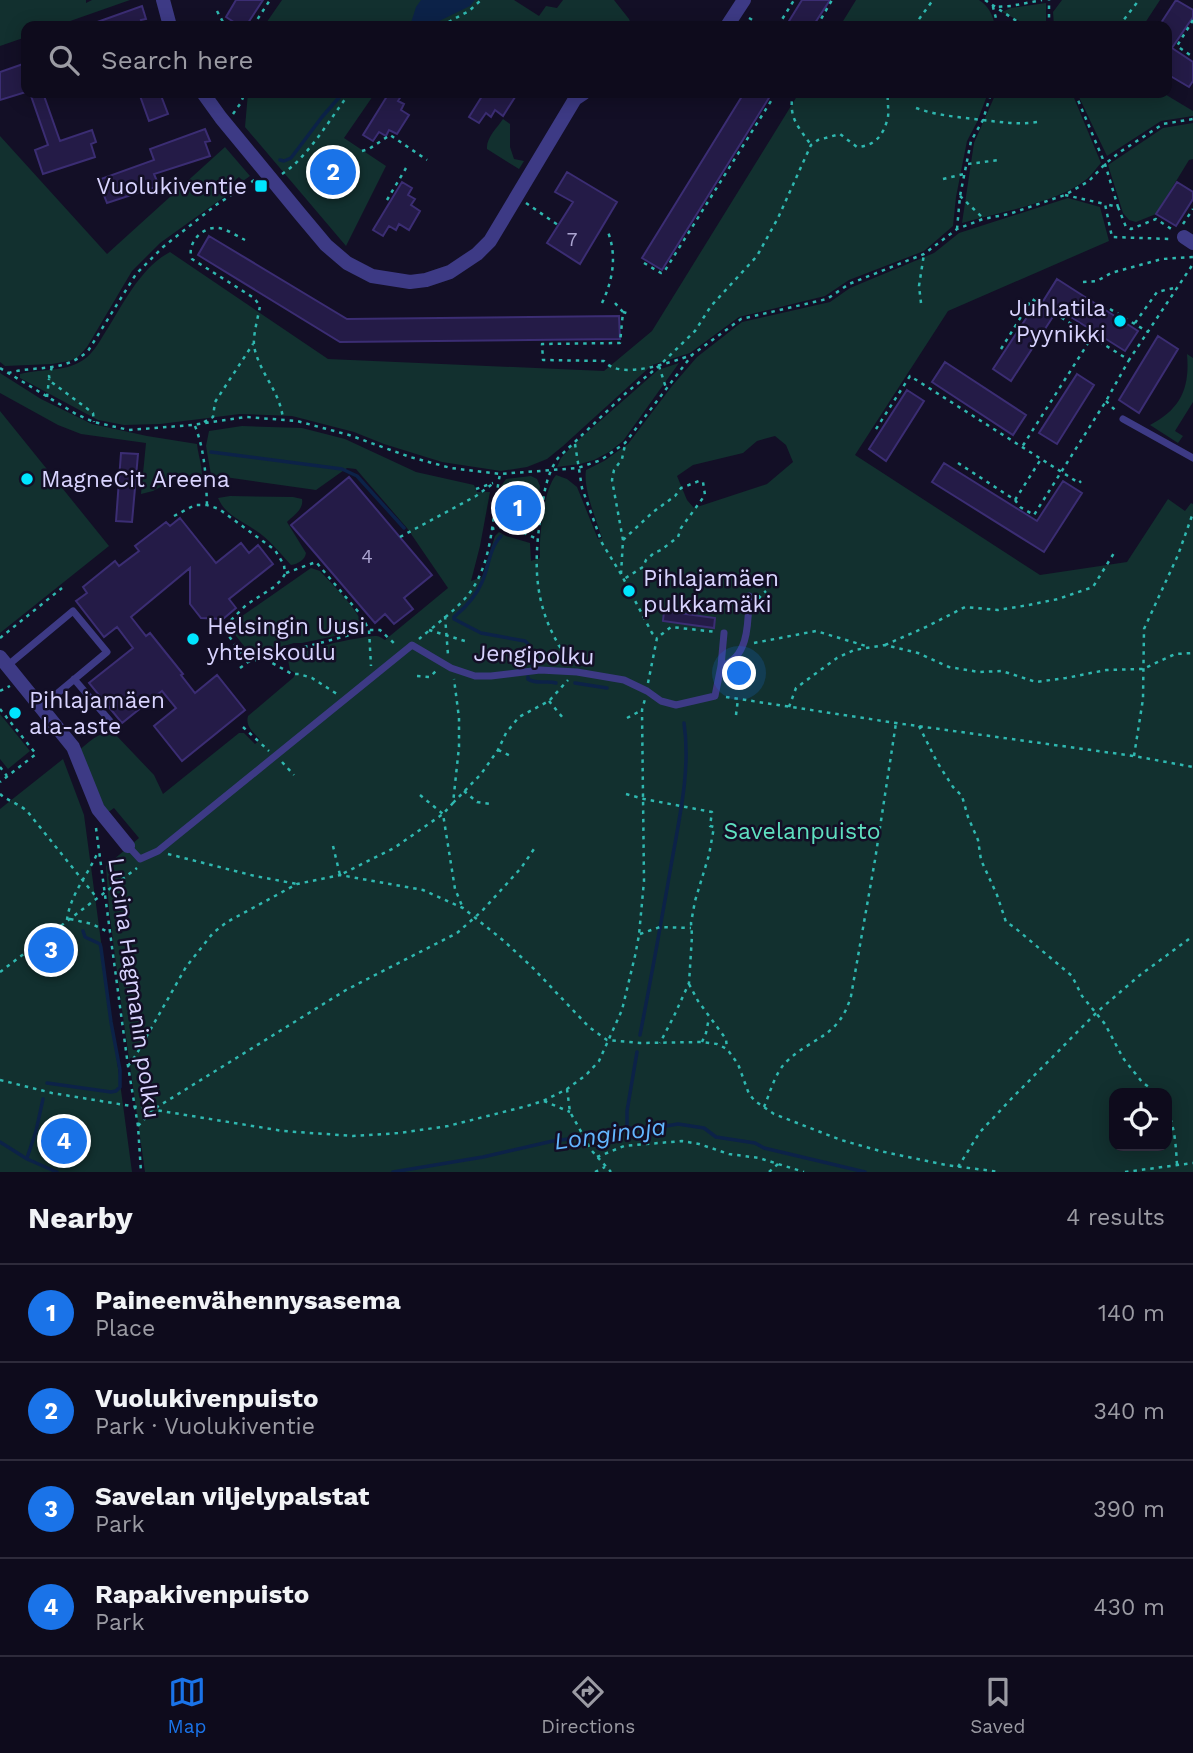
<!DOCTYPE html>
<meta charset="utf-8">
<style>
body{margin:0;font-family:"Work Sans",sans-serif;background:#171425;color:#f1f3f6}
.controls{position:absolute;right:21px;bottom:21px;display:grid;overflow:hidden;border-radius:14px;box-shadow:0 4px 18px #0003}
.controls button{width:63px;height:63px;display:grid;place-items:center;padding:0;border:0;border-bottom:2px solid #2e2b3b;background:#0e0b1c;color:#f1f3f6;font:35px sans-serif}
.you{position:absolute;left:740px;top:674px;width:24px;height:24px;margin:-18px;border:5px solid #fff;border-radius:50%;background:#1a73e8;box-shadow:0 0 0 10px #1a73e833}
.badge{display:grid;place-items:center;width:46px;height:46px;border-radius:50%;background:#1a73e8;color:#fff;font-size:23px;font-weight:700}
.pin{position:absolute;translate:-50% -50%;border:4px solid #fff;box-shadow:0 2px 7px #0006}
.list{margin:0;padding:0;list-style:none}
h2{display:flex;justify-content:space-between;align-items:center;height:91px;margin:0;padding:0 28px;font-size:30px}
h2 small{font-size:23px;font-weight:400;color:#9b9ba3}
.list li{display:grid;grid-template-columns:46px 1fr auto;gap:21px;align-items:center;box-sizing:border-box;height:98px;padding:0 28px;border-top:2px solid #2e2b3b}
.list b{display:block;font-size:26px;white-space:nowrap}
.list p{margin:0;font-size:23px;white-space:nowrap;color:#9b9ba3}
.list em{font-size:23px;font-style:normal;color:#9b9ba3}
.icon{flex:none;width:38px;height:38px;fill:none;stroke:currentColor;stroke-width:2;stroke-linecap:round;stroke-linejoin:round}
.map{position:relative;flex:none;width:1193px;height:1172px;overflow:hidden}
.search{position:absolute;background:#0e0b1c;box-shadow:0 4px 18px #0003;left:21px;right:21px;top:21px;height:77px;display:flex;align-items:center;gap:18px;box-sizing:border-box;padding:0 24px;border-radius:14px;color:#9b9ba3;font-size:26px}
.sheet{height:483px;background:#0e0b1c}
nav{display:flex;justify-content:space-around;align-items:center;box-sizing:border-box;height:98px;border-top:2px solid #2e2b3b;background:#0e0b1c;font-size:19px;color:#9b9ba3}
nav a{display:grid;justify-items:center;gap:4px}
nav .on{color:#1a73e8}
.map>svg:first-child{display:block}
</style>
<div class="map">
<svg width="1193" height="1172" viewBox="0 0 1193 1172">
<rect width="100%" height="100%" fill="#130f26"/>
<path fill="#12302f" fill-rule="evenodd" d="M 0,0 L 86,0 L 86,3 L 92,0 L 130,0 L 56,26 L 26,26 L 26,37 L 0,46 Z
M 282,0 L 514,0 L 539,16 L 546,6 L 557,8 L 563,0 L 614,0 L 629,19 L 632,26 L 264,26 Z
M 856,0 L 979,0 C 989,6 993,16 995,26 L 840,26 Z
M 1062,0 L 1160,0 L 1143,26 L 1054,26 L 1053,12 Z
M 1046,3 L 1046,26 L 1029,26 L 1002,12 L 1011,8 Z
M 248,93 L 375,93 L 344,138 L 386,166 L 346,246 L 245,127 Z
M 799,93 L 988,93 L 977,122 L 967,141 L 956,197 L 953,226 L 924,251 L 849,280 L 825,296 L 739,317 L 690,353 L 652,365 L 563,446 L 547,459 L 527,467 L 501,471 L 442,462 L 384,444 L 354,432 L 292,416 L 240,414 L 160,424 L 124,425 L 98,420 L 20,378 L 20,374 C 38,369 61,372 78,363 C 92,356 98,344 106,331 C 124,303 140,268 170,252 L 328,359 L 604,371 L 652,331 Z
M 996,93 L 1072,93 L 1101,163 C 1097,167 1094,172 1090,176 C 1066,201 996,213 962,223 L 974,143 Z
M 1077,93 L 1163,93 L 1193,111 L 1193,116 L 1161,121 L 1107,156 Z
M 503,119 L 510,124 L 510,147 L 514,159 L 524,161 L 519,169 L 487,149 C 486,138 497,128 503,119 Z
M 1193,123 L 1193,159 L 1189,160 L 1156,214 L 1136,222 L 1129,220 L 1123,213 L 1108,165 L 1163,128 Z
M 0,136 L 107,254 L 225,147 L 250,176 L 243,181 L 239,177 L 233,182 L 238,187 L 160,243 L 132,271 L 87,347 L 77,358 L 69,361 L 52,364 L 5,366 L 0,362 Z
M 1068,198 L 1100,207 L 1109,241 L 948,311 L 855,455 L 1040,575 L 1127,562 L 1168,499 L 1185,511 L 1191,503 L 1193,504 L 1193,1172 L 145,1172 L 121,1002 L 109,910 L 106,866 L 139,838 L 114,808 L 107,813 L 79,750 C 90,742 100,730 114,733 L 154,775 L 163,794 L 239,733 L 244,733 L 255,744 L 260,740 C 254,732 245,727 248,716 L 294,677 L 295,673 L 290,670 L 288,660 C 300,649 357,637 375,636 C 380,636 380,637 385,640 L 448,588 L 407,528 L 356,469 L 347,468 L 316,490 L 211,475 L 206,446 L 209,431 L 242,426 L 302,428 L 345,439 L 416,472 L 474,485 L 477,492 L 490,492 L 480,546 L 471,581 L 482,577 L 495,536 L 499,532 L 506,536 L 530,543 L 531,561 L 540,558 C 539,537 543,491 556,475 L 567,479 L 577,487 L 598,539 L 602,538 C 596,519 583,489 586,470 L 604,461 L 628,444 L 672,386 L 697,357 L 742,322 L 830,302 L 850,288 L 934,253 L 959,233 ZM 775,436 L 786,445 L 793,462 L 767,484 L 694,508 L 687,500 L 677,476 L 693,465 L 743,453 L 757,441 ZM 1114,1093 L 1167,1093 L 1167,1146 L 1114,1146 Z
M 1187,354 L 1193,358 L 1193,402 L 1175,431 L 1183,436 L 1178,443 L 1150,425 C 1181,409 1190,388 1187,354 Z
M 679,363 L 623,441 L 609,452 L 594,460 L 580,464 L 557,467 L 561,458 L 575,443 L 658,370 Z
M 0,373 L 41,399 L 92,424 L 147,436 L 197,444 C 198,455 204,471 201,479 L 189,481 L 175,479 L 153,491 L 141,494 L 146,443 L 81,434 L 58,425 L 0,393 Z
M 0,411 L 109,546 L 0,633 Z
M 531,476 L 537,479 L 540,486 L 533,533 L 525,526 L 531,497 L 508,492 L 502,521 L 496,519 L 501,486 L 506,479 Z
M 230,496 L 293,497 L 302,499 C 304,509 294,515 287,522 L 306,553 C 305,560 298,564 291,565 C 280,553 269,539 255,530 C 241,520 226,516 218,498 Z
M 311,568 L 320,571 C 328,580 362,613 361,624 C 360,628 357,630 354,632 L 302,643 L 294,643 L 260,653 L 248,651 L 232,631 L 235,621 Z
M 0,714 L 30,751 L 8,769 L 0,759 Z
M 63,759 L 84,815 L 132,1172 L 0,1172 L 0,809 Z"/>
<path fill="#0c2248" d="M 421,0 L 475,0 L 470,6 L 429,26 L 410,26 L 416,7 Z"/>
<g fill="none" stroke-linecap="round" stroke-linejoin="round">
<path stroke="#0c2248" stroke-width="3.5" d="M 280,160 L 284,161 L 291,158 L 322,117 L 343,93
M 211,452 L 342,469 L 357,476 L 404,528
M 501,536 C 489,548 489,567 482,582 C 476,596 466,607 454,617 L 454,619 L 481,633 L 525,641 C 533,648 534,653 531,663 L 532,665
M 528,677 L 528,679 C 536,685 547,680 556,683
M 575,683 L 607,688
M 640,1035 C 651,979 661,923 671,866 C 679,819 691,770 684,723
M 47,1083 L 111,1092 L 116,1091 L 120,1087 L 120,1070 L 111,1022 L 101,948 L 100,944 L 85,937 L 83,931
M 627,1128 L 627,1111 L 637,1052
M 0,1142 L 27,1159 L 57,1172
M 27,1158 L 36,1131 L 43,1099
M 393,1172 L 483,1157 L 553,1141 L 599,1135 L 627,1128 L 660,1127 L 678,1124 L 704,1128 L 716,1137 L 755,1143 L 764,1148 L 865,1172"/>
</g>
<path fill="#241b47" stroke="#3b2d73" stroke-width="2" d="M 236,0 L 263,0 L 246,26 L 240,26 L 226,17 Z
M 802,0 L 830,0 L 813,26 L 786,26 Z
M 1176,0 L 1193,10 L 1193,17 L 1172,48 L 1193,62 L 1193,81 L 1189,87 L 1167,74 L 1167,26 L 1159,26 Z
M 142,6 L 146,19 L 141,20 L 143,26 L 90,26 L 89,25 Z
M 26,63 L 26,92 L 0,100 L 0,72 Z
M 30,93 L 43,93 L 60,141 L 92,130 L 96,142 L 91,144 L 95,157 L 43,174 L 35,150 L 48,145 Z
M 139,93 L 160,93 L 168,114 L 149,121 Z
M 389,93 L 403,93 L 398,101 L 404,104 L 401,110 L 409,115 L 397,134 L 389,130 L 386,136 L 379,132 L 373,141 L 363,135 Z
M 484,93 L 508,93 L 515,97 L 503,116 L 495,110 L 491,117 L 486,113 L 479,123 L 469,117 Z
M 744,93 L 772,93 L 662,270 L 642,258 Z
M 205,129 L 210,141 L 205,142 L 210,156 L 154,174 L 159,186 L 107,203 L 98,180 L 154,160 L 150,149 Z
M 567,172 L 617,202 L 580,264 L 547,243 L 573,202 L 555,192 Z
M 402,182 L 412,188 L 408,195 L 415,199 L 411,205 L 420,211 L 409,230 L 399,224 L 396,230 L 389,226 L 383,236 L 373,230 Z
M 1177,182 L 1193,192 L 1193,199 L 1176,226 L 1156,214 Z
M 209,236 L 347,319 L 619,316 L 620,339 L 340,342 L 198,255 Z
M 1057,279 L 1138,331 L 1125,351 L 1058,309 L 1011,381 L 993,369 L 1031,311 L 1035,314 Z
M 1158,336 L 1178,349 L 1139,413 L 1119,400 Z
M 945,362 L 1026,415 L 1013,435 L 932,382 Z
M 1077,374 L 1094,385 L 1057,444 L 1039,433 Z
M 907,390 L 924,401 L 886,461 L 869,449 Z
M 121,453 L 138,454 L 132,522 L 116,521 Z
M 944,463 L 1037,521 L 1063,481 L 1082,493 L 1044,552 L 932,482 Z
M 349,477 L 432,575 L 404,598 L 413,609 L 394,624 L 385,614 L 375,623 L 291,525 Z
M 514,495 L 526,498 L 521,520 L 509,518 Z
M 180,518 L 216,563 L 241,543 L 249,553 L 258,545 L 273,564 L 229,599 L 236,608 L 223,619 L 201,618 L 190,604 L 190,568 L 131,617 L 146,636 L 150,633 L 183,674 L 181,675 L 195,693 L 217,675 L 245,710 L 182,761 L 154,726 L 176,708 L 162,691 L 122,723 L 89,683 L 133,648 L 117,627 L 104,637 L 76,601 L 87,593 L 83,587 L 115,561 L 119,566 L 139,551 L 135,546 L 166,522 L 170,526 Z
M 664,611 L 715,618 L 714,628 L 663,621 Z"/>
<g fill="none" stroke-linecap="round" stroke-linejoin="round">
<path stroke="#2fb8b0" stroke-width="2.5" stroke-dasharray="3.5 5" stroke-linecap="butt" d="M 985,0 L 1024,26
M 217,11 L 223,22 L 230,26
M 749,18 L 763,26
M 1193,20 L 1177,46 L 1193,57
M 998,25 L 1014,21
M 253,26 L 270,0
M 441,26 L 469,11 L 481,0
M 778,26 L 794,0
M 817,26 L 832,0
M 914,26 L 933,0
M 998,26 L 993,7 L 1011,6 L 1042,0
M 1049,26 L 1049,0
M 1119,26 L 1139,0
M 793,93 C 788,118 798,126 811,145
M 1075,93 L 1105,164 L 1118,207 L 1105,204
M 916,108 C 938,116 960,117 982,120 C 1002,122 1016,125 1037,122
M 233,114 L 240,104 L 245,93
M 362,151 L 369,149 L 390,135 L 427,160
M 968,164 L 999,160
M 282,174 C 307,158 328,122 346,98 L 353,93
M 943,179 L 964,174
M 1065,195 L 1105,204 L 1112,237 L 1170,239
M 960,196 L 983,218
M 387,200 L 406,168
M 526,203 L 558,225
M 1118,207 L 1126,227 L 1131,229 L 1156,219 L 1173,230
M 1183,224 L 1193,209
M 957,229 L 960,196 L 971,141 L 983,120 L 991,93
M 245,240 C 237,236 227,229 218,228 C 202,226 186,244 192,259 L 254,298 L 260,306 C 258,318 253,334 254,346 C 259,373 281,392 283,420
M 644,263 L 661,273 L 664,272 L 776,93
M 1083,282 L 1097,281 L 1111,273 L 1162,259 L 1193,257
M 602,303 C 613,280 617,256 608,232
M 615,303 L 623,312 L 620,343 L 542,344 L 543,360 L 604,361 C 620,381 671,362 692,355
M 921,303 L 919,286 L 924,254
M 1110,309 L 1148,332
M 623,312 L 630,314
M 1135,323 L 1157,292 L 1178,287
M 1092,337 L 1129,360 L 1193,264
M 1001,349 L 1032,299 L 1092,337 L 1022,447
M 659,366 L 666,388
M 52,367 L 49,376 L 50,381 L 93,413 L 94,422
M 0,368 L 76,414 L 94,422 L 129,430 L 192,425 L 246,417 L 297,421 L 349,435 L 410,457 L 451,468 L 500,474 L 578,468 L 601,460 L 625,443 L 692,355 L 741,319 L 827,299 L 849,284 L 924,254 L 957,229 L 983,219 L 1009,214 L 1065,195 L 1089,181 L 1105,164 L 1120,152 L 1163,124 L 1193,119
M 8,373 C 38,365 63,373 88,351 L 136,274 L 163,247 L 216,205 L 256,179
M 47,397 L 49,379
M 1106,401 L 1116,411
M 204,422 L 213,417 L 215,402 L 253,344
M 195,426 C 205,451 206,478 207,505
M 876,429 L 910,376 L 1079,483 L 1081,481
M 575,444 L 582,488 L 602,543 L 621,574 L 652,633 L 657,638
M 958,463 L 1015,500 L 1041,459
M 476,489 L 493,483
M 1015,500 L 1020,507 L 1034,515 L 1106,401 L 1129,360
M 174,516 L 195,505 L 207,505 L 219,509 L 275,550 L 284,565 L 285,574 L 282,579 L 274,587 L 246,605 L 223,628 L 248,662
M 491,529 L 509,526 L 537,539
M 400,537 L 476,496 L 495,482
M 623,540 L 653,512 L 675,496 L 681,488 L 699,481 L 703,482 L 705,495 L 681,528 L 678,537 L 661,550 L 654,553 L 646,560 L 643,567 L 624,579
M 286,573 L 316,562 L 361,615 L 369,630 L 371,666
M 621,574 L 623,540 L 612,480 L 614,470 L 622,459 L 625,445
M 760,599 L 760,596 L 766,591
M 445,616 L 448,655
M 429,630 L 468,642
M 0,638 L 62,588
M 419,639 C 434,626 456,610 468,595 C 494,562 492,514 500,474
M 754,643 L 816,631 L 866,646
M 885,645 L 926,627 L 965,607 L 998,610 L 1029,605 L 1058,599 L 1093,587 L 1114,553
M 265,659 L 292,674 L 299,674 L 312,678 L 337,694
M 548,660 L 558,646
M 570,662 C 535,614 532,571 541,514 C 544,494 546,475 558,458 L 626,393 L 659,366 L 695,331 L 711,306 L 757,256 L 778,218 L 811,145 L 818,140 L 840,134 L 857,147 C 876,146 884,134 888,117 C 889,109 887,101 888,93
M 240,668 L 248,662 L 369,630 L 380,630 L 397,646
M 417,676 L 430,677 L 436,671
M 648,683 L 657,638 L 671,627 L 716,632
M 0,691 L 10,686
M 726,697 L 896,723 L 1134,756 L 1193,767
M 549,701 L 563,718
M 789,707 L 796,688 L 837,658 L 854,650 L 885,645 L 918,653 L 949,667 L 979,672 L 1002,671 L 1036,682 L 1066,678 L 1106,670 L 1143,669 L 1175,654 L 1193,653
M 0,709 L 36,754 L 0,782
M 736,715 L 738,699
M 627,718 L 642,710
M 919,726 L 937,762 L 953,787 L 962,796 L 968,817 L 978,840 L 981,860 L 997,895 L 1006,922 L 1014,927 L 1072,976 L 1082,996 L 1105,1024 L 1123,1058 L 1142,1082 L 1157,1093
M 243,727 L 269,751
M 498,750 L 511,756
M 1134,756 L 1143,699 L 1144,629 L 1178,555 L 1193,513
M 282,762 L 294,775
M 0,767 L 7,776
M 464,791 L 477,802 L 491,804
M 0,794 C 8,801 19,804 27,811 L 97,898
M 626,794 L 644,799 L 712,812 L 710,826 L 714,827 L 709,855 L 695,901 L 691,923 L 692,936 L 689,983 L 674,1016 L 660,1043
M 420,795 L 443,814 L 455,889 L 463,908
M 453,803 L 481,774 L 498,750 L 506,733 L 519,717 L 549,701 L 568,680
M 96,828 L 128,1066 L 138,1126 L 141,1172
M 333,846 L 340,875 L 394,848 L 443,814 L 453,803 L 459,747 L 459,718 L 454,679
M 168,854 L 255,876 L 297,884
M 70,919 L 92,924 L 110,933
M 67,920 C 70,895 87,876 97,854
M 640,934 L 660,927 L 691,928
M 0,972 L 137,868
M 689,984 L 698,1001 L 726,1039 L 727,1049
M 702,1042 L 706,1033 L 709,1018
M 128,1066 L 136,1055 L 186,967 L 213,933 L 227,922 L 297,884 L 340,875 L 423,890 L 463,908 L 504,941 L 533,968 L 589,1027 L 607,1040 L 640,1043 L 702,1042 L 717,1044 L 727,1049 L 738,1064 L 749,1094 L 755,1101 L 774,1114 L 841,1140 L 880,1151 L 946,1165 L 1000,1172
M 0,1080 L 52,1093 L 283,1131 L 353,1136 L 400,1133 L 448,1126 L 527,1106 L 543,1101 L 567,1089 L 586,1075 L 599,1061 L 622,1010 L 635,956 L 639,935 L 644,881 L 642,710 L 645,699
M 567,1089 L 570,1112 L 592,1151 L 611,1172
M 544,1101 L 570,1112
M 764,1107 C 770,1093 775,1073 786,1062 C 813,1036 839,1038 851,996 L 875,860 L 896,723
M 1167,1111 C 1175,1126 1176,1148 1177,1165
M 138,1126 L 154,1109 L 346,990 L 457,933 L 482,911 L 521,868 L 534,849
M 597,1157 L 624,1146 L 682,1141 L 699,1144 L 729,1154 L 759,1158 L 804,1172
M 958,1167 L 980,1132 L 1013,1097 L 1097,1012 L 1140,975 L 1193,936
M 595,1172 L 605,1167
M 769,1172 L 778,1164
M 1125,1172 L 1193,1163"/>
<path stroke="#3d3a85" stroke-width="7" d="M 1123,419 L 1193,458
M 7,666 L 73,611 L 107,652 L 41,707
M 721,666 C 750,658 748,620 749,596
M 74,679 L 110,721
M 128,846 L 140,859 L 158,851 L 412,645 L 451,668 L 475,676 L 491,676 L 540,670 L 577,672 L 624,680 L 647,691 L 661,701 L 676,705 L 715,696 L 721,666 L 724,633"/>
<path stroke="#3d3a85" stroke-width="14" d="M 163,0 L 170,26
M 727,26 L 744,0
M 203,93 L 221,118 L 300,214 L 326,245 L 347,263 L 372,276 L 410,282 L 426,280 L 450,272 L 477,254 L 490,241 L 575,99 L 584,93
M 1184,237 L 1193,243
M 0,657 L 73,747 L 98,809 L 128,846"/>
</g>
<g fill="#00e5ff" stroke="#130f26" stroke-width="2.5">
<rect x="254" y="179" width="14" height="14" rx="3.5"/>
<circle cx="1120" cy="321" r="7"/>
<circle cx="27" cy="479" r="7"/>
<circle cx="629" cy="591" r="7"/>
<circle cx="193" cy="639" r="7"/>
<circle cx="15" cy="713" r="7"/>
</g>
<g text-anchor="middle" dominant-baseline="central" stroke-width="5" stroke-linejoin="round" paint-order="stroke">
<g font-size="19" fill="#aca6d1">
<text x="572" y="239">7</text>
<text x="367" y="556">4</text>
</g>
<g font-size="23" fill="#d9d4ff" stroke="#130f26" text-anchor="start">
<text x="247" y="186" text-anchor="end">Vuolukiventie</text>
<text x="1106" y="308" text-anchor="end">Juhlatila<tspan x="1106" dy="26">Pyynikki</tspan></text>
<text x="41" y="479">MagneCit Areena</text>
<text x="643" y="578">Pihlajamäen<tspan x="643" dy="26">pulkkamäki</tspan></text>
<text x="207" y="626">Helsingin Uusi<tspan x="207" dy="26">yhteiskoulu</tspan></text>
<text x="29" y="700">Pihlajamäen<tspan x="29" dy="26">ala-aste</tspan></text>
</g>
<g font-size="23" fill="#d9d4ff" stroke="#130f26">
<text transform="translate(534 655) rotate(2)">Jengipolku</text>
<text transform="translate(134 988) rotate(82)">Lucina Hagmanin polku</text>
</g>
<g font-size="23" fill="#5fe0c0" stroke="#130f26">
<text x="802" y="831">Savelanpuisto</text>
</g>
<g font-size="24" font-style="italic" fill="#62b6ff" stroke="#130f26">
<text transform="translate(610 1134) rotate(-8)">Longinoja</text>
</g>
</g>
</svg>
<div class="controls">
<button><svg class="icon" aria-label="locate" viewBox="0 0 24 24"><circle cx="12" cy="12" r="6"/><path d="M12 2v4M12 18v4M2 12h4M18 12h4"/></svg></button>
</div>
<div class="you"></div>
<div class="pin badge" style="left:518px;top:508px">1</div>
<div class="pin badge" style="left:333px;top:172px">2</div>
<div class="pin badge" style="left:51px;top:950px">3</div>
<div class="pin badge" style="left:64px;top:1141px">4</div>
<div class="search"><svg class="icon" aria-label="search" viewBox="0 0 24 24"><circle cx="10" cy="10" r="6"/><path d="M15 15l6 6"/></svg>Search here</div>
</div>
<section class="sheet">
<h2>Nearby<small>4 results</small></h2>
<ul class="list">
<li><span class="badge">1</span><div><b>Paineenvähennysasema</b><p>Place</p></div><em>140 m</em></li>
<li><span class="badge">2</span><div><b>Vuolukivenpuisto</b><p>Park · Vuolukiventie</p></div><em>340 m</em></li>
<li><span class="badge">3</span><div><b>Savelan viljelypalstat</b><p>Park</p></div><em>390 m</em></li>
<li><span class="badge">4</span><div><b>Rapakivenpuisto</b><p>Park</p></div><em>430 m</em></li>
</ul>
</section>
<nav>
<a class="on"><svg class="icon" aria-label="map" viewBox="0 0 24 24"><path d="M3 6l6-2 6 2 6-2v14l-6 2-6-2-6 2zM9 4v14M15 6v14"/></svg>Map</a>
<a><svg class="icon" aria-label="directions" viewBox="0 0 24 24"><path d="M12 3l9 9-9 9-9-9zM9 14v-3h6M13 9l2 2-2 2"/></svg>Directions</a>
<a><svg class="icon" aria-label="saved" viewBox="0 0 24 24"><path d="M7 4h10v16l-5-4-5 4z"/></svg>Saved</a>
</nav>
